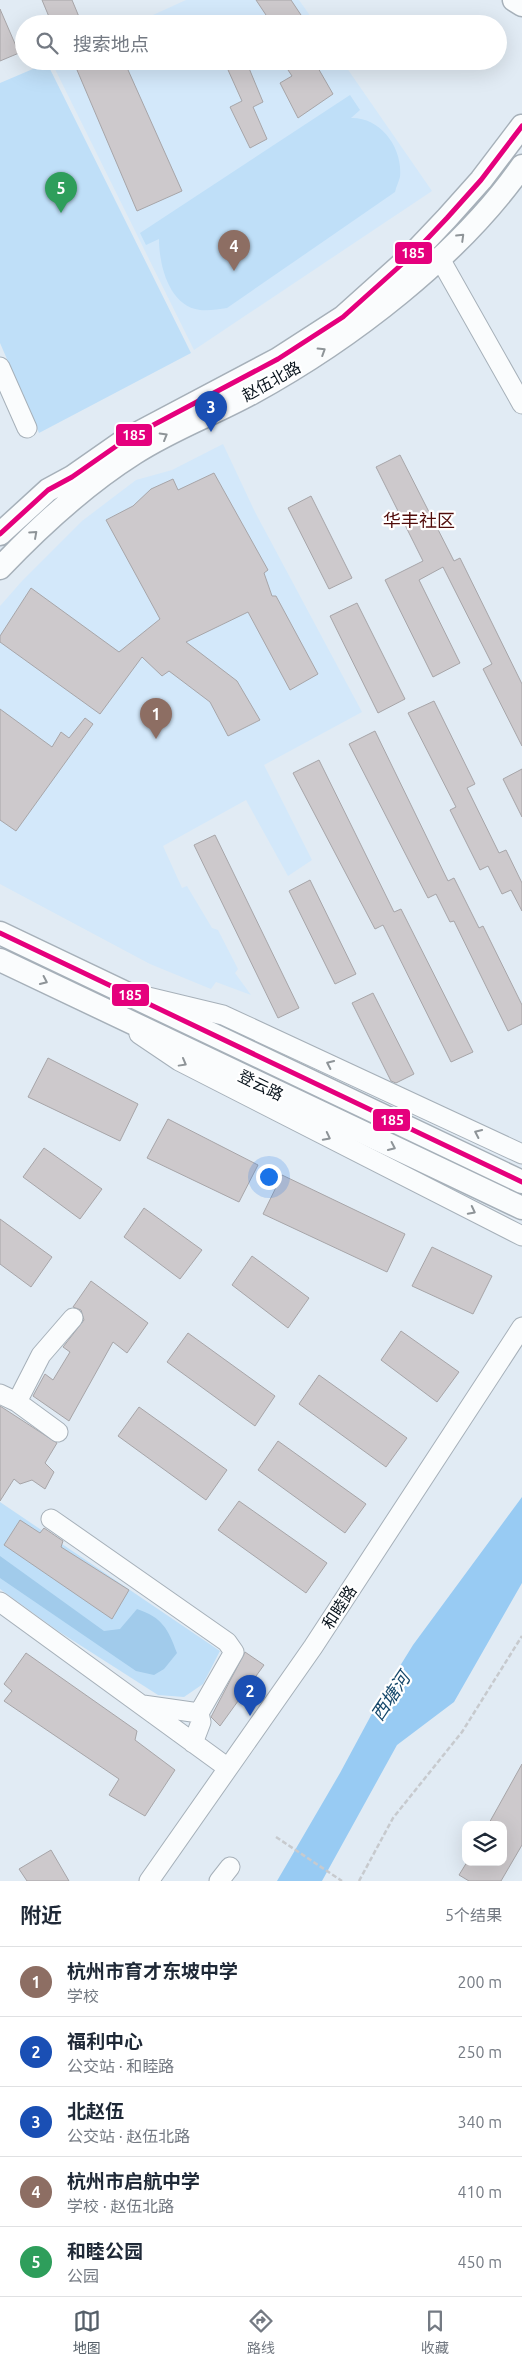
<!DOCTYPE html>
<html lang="zh">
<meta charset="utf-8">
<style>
body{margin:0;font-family:Ubuntu,"Noto Sans SC",sans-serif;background:#f2f2f3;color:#1f2937}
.controls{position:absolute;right:15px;bottom:15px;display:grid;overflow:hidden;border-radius:10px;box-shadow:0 5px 20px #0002}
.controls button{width:45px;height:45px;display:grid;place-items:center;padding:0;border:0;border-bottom:1px solid #e0e1e3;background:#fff;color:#1f2937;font:25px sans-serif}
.you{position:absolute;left:268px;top:1176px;width:18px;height:18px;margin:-12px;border:4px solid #fff;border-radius:50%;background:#1a73e8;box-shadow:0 0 0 8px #1a73e833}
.badge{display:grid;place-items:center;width:32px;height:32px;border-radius:50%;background:#555f68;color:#fff;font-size:16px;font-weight:700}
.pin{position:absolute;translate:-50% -41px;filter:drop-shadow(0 1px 2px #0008)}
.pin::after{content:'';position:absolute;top:26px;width:18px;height:15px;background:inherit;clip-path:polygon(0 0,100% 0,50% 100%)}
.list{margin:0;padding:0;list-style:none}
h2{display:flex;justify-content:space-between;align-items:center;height:65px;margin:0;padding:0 20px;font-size:21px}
h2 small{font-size:16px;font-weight:400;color:#747a83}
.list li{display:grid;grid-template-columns:32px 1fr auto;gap:15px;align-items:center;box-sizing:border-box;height:70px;padding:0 20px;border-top:1px solid #e0e1e3}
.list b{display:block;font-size:19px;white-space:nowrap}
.list p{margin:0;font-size:16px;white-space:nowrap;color:#747a83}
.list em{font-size:16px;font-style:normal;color:#747a83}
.icon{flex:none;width:28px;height:28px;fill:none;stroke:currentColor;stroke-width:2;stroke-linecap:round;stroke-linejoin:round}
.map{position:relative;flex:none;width:522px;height:1881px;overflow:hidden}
.search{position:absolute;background:#fff;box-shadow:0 5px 20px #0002;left:15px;right:15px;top:15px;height:55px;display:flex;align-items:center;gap:12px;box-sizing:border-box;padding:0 18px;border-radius:28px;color:#747a83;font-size:19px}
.sheet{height:415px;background:#fff}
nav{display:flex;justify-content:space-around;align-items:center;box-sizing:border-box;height:70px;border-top:1px solid #e0e1e3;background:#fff;font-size:14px;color:#747a83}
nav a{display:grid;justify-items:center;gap:2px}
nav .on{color:#555f68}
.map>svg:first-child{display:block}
</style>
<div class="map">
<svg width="522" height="1881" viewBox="0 0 522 1881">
<rect width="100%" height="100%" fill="#e1ebf4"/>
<path fill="#d3e8fa" d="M 186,0 L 299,0 L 316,24 L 133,24 Z
M 51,61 L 342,61 L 432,191 L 194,350 Z
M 223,444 L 255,512 L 362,712 L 264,765 L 312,860 L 288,876 L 246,800 L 163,846 L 182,888 L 187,886 L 212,928 L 218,930 L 238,969 L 235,973 L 251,995 L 216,982 L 211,989 L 150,964 L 0,884 L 0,606 L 22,581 L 82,521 L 136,480 L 172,470 Z"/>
<path fill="#bfdff8" d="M 47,63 L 191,353 L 39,433 L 0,343 L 0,83 Z
M 350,95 L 360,110 L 351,118 C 380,117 403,147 400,177 C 399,181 396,187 395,192 L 227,308 C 219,309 209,311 200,310 C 169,306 159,265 159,239 L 146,245 L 140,233 Z
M 0,1502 L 220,1651 L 203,1684 L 184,1697 L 158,1695 L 58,1631 L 0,1589 Z"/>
<path fill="#a1cbeb" d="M 0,1556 L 104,1631 L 120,1629 L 137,1609 C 163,1618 168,1629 177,1653 L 164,1669 L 154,1675 L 136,1671 L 0,1578 Z"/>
<path fill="#98cbf3" d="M 522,1497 L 522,1583 L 454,1702 L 397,1745 L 322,1881 L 277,1881 L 340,1773 L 382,1695 L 413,1645 Z"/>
<path fill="#cdc9cc" stroke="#a7a5a8" d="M 42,0 L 72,0 L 82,24 L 52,24 Z
M 256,0 L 291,0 L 301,15 L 288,24 L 272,24 Z
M 0,9 L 19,53 L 0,61 Z
M 97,61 L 124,61 L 182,191 L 137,211 L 77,70 Z
M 224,61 L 246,61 L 263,102 L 253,107 L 267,139 L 250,148 L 230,107 L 242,101 Z
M 282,61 L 314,61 L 333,94 L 298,118 L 280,83 L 292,76 Z
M 400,455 L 454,561 L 460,558 L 522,684 L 522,746 L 483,669 L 492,664 L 443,567 L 419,580 L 460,663 L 433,677 L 385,580 L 423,561 L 376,467 Z
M 214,473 L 268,570 L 264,573 L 272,596 L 276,596 L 318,674 L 290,690 L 248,612 L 186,642 L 237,681 L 260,720 L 228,736 L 210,702 L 169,671 L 162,676 L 142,657 L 100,714 L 0,642 L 0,636 L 31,588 L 119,652 L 160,619 L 106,520 L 133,506 L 151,489 L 173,479 L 178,490 Z
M 311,496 L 352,578 L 329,589 L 288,508 Z
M 357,603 L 405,699 L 378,713 L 330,616 Z
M 434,701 L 475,784 L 467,788 L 499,853 L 506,850 L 522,883 L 522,911 L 511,890 L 502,894 L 488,866 L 480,870 L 450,810 L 456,807 L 408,713 Z
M 0,709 L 52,747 L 61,732 L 69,738 L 85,718 L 93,724 L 16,831 L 0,820 Z
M 375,731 L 448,881 L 454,878 L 479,928 L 483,926 L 522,1005 L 522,1024 L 508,1031 L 454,921 L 450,922 L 436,894 L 428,898 L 349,744 Z
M 319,760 L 394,912 L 401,909 L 473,1052 L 451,1062 L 383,925 L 375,929 L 293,773 Z
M 522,769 L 522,817 L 503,779 Z
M 215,835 L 299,1008 L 278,1018 L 194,845 Z
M 310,880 L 356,974 L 335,984 L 289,891 Z
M 373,993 L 414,1074 L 396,1083 L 391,1081 L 352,1003 Z
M 48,1058 L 138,1104 L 120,1141 L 28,1097 Z
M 168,1119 L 258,1165 L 239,1202 L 147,1158 Z
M 44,1148 L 102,1189 L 80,1219 L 23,1177 Z
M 282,1175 L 405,1234 L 387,1272 L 263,1214 Z
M 144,1208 L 202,1250 L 180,1279 L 124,1237 Z
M 0,1219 L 52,1257 L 31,1287 L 0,1264 Z
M 432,1247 L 492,1276 L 473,1314 L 412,1286 Z
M 252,1256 L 309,1298 L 288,1328 L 232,1285 Z
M 91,1281 L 148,1323 L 127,1353 L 113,1342 L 69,1421 L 33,1396 L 45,1374 L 53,1380 L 70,1352 L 63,1347 L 84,1320 L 81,1310 L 73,1307 Z
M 401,1331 L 459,1372 L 437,1402 L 381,1360 Z
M 188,1333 L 275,1396 L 255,1426 L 167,1362 Z
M 319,1375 L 407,1438 L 386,1467 L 299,1404 Z
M 0,1406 L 57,1443 L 45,1463 L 54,1472 L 45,1489 L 32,1480 L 20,1484 L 14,1479 L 0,1501 Z
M 139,1407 L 227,1470 L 206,1500 L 118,1436 Z
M 278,1441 L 366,1504 L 345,1533 L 258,1470 Z
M 239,1501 L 327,1563 L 306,1593 L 218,1530 Z
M 20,1520 L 40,1533 L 44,1528 L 63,1541 L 61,1547 L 129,1590 L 112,1619 L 4,1545 Z
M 245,1652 L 264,1665 L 220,1726 L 211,1717 Z
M 26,1653 L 137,1731 L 135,1740 L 175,1770 L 145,1816 L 109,1795 L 119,1779 L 4,1701 L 12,1691 L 4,1684 Z
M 522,1764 L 522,1845 L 501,1881 L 469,1881 L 459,1875 L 467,1862 L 503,1862 L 503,1825 L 488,1825 Z
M 51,1850 L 69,1881 L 27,1881 L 19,1869 Z"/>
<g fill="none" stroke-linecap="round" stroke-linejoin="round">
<g stroke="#a6b0b9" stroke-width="21">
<path id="minor" d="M 439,257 L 522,404
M 0,367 L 27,428
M 148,997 L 223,1015 L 522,1154
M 139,1034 L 179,1061 L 522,1236
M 0,1394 L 17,1402 L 41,1355 L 73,1318
M 17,1402 L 58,1432
M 51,1519 L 227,1642 L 234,1652 L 199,1713 L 201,1722 L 193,1743
M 0,1602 L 228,1768
M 143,1705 L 199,1713
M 149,1881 L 313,1647 L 522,1327
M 219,1881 L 230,1867"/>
</g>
<g stroke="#a6b0b9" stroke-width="25">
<path id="major" d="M 514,0 L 522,5
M 0,534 L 48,490 L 72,477 L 125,440 L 278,359 L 343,317 L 411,256 L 447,218 L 481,180 L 522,126
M 0,568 C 39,527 86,484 135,453 C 172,429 214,414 252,393 C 349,340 459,256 522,166
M 0,933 L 522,1182
M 0,960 L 522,1208"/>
</g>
<path stroke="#c7cace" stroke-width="2.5" stroke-dasharray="5 2.5" stroke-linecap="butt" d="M 276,1837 L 342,1881
M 359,1881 L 393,1818 L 462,1732 L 522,1636"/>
<use href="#minor" stroke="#fafcfd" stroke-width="19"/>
<use href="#major" stroke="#fafcfd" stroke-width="22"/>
<g stroke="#fff" stroke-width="9">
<path id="bus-1" d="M 0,534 L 48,490 L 72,477 L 125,440 L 278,359 L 343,317 L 411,256 L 447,218 L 481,180 L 522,126
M 0,933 L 522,1182"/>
</g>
<use href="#bus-1" stroke="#e5007d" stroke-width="5"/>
</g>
<defs><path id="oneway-chevron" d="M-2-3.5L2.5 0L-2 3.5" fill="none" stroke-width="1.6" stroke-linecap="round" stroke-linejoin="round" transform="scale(1.25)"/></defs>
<g stroke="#8e9498">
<use href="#oneway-chevron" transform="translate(461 237) rotate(-44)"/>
<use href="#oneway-chevron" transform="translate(322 351) rotate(-32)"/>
<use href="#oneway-chevron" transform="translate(164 436) rotate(-30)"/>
<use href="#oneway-chevron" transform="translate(34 534) rotate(-42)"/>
<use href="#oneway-chevron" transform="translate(44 981) rotate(25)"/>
<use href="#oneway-chevron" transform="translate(183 1063) rotate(29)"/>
<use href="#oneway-chevron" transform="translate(330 1064) rotate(-155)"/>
<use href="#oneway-chevron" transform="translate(478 1133) rotate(-155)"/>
<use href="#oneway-chevron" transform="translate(327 1137) rotate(27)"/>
<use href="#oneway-chevron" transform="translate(392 1147) rotate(25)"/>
<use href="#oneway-chevron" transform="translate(472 1211) rotate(27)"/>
</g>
<g text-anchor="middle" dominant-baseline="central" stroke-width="4.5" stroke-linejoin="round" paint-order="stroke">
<g font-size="16" fill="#09141d" stroke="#fff">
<text transform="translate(271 381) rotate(-29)">赵伍北路</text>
<text transform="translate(261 1085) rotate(26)">登云路</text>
<text transform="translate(339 1607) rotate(-57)">和睦路</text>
</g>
<g font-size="18" fill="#510c0a" stroke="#fff">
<text x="419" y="520">华丰社区</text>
</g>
<g font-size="18" font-style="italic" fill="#16486b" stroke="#fff">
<text transform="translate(390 1696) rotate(-56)">西塘河</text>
</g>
</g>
<g stroke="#fff" stroke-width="2">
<rect x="394" y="241" width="39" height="24" rx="5" fill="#e5007d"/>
<rect x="115" y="423" width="38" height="24" rx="5" fill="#e5007d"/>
<rect x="111" y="983" width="39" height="24" rx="5" fill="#e5007d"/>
<rect x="372" y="1108" width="39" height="24" rx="5" fill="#e5007d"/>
</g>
<g font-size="14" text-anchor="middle" font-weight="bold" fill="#fff">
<text x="413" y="258">185</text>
<text x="134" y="440">185</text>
<text x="130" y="1000">185</text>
<text x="392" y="1125">185</text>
</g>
</svg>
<div class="controls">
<button><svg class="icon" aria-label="layers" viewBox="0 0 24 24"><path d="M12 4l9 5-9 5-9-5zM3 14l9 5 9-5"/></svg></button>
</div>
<div class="you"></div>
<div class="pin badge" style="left:156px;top:739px;background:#8d6e63">1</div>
<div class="pin badge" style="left:250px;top:1716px;background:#1a4fb4">2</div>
<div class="pin badge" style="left:211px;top:432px;background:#1a4fb4">3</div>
<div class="pin badge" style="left:234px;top:271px;background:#8d6e63">4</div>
<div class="pin badge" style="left:61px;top:213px;background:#2e9e5b">5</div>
<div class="search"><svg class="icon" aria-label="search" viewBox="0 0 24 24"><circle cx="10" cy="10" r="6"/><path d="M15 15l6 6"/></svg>搜索地点</div>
</div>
<section class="sheet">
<h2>附近<small>5个结果</small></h2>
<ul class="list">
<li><span class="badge" style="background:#8d6e63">1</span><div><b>杭州市育才东坡中学</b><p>学校</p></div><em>200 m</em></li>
<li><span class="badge" style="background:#1a4fb4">2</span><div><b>福利中心</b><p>公交站 · 和睦路</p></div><em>250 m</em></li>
<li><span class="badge" style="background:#1a4fb4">3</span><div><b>北赵伍</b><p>公交站 · 赵伍北路</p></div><em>340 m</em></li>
<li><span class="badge" style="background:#8d6e63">4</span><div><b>杭州市启航中学</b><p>学校 · 赵伍北路</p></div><em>410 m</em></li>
<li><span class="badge" style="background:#2e9e5b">5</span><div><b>和睦公园</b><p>公园</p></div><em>450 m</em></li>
</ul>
</section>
<nav>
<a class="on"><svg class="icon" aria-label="map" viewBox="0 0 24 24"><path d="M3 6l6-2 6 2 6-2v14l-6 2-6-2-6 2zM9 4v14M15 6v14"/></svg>地图</a>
<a><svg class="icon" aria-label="directions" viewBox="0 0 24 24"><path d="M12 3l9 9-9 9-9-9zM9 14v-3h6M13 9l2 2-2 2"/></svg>路线</a>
<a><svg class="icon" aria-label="saved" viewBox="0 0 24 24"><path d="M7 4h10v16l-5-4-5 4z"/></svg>收藏</a>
</nav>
